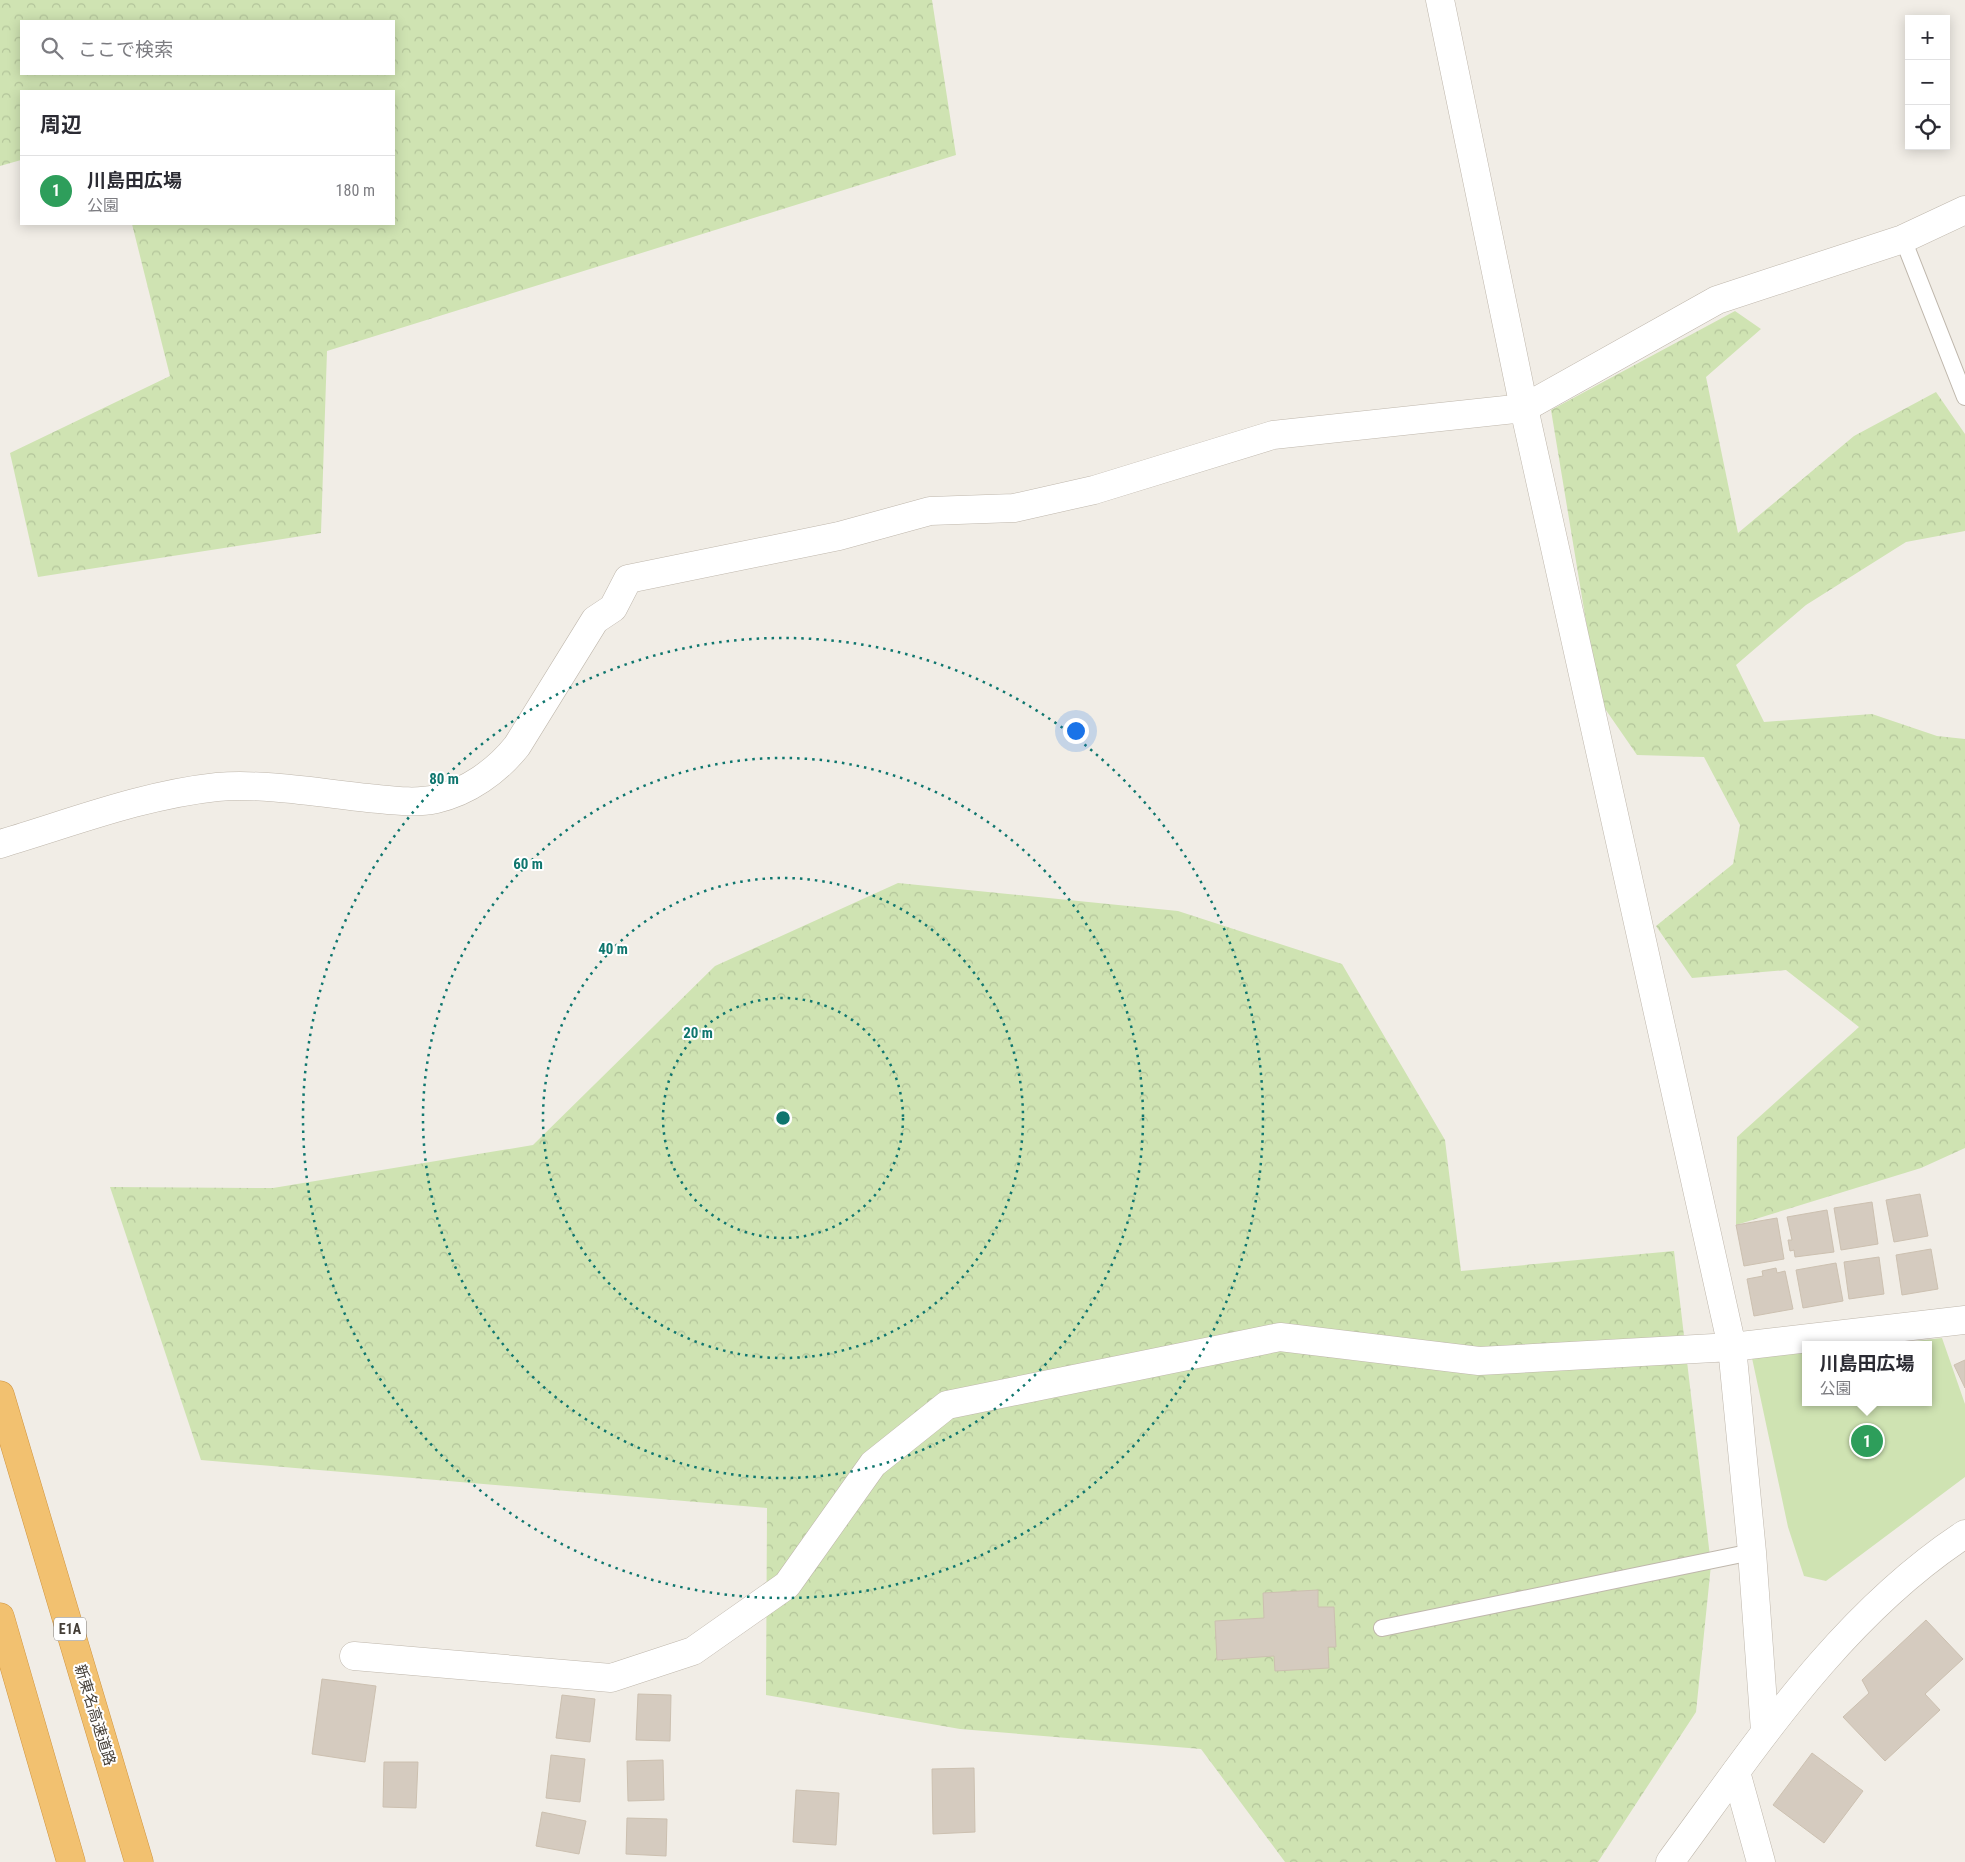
<!DOCTYPE html>
<html lang="ja">
<meta charset="utf-8">
<style>
body{margin:0;font-family:"Roboto Condensed","Noto Sans JP",sans-serif;background:#f2f2f3;color:#2b2b33}
.controls{position:absolute;right:15px;top:15px;display:grid;overflow:hidden;border-radius:0px;box-shadow:0 2px 12px #0003}
.controls button{width:45px;height:45px;display:grid;place-items:center;padding:0;border:0;border-bottom:1px solid #e1e1e2;background:#fff;color:#2b2b33;font:25px sans-serif}
.you{position:absolute;left:1075px;top:730px;width:18px;height:18px;margin:-12px;border:4px solid #fff;border-radius:50%;background:#1a73e8;box-shadow:0 0 0 8px #1a73e833}
.badge{display:grid;place-items:center;width:32px;height:32px;border-radius:50%;background:#2563eb;color:#fff;font-size:16px;font-weight:700}
.pin{position:absolute;translate:-50% -50%;border:2px solid #fff;box-shadow:0 1px 5px #0006}
.popup{position:absolute;left:1802px;top:1341px;width:130px;height:65px;box-sizing:border-box;display:grid;place-content:center;border-radius:0px;background:#fff;filter:drop-shadow(0 1px 4px #0005);font-size:16px;white-space:nowrap;color:#7c7c81}
.popup b{font-size:19px;color:#2b2b33}
.popup::after{content:'';position:absolute;left:50%;top:100%;margin-left:-10px;border:10px solid transparent;border-top-color:#fff}
.list{margin:0;padding:0;list-style:none}
h2{display:flex;justify-content:space-between;align-items:center;height:65px;margin:0;padding:0 20px;font-size:21px}
h2 small{font-size:16px;font-weight:400;color:#7c7c81}
.list li{display:grid;grid-template-columns:32px 1fr auto;gap:15px;align-items:center;box-sizing:border-box;height:70px;padding:0 20px;border-top:1px solid #e1e1e2}
.list b{display:block;font-size:19px;white-space:nowrap}
.list p{margin:0;font-size:16px;white-space:nowrap;color:#7c7c81}
.list em{font-size:16px;font-style:normal;color:#7c7c81}
.icon{flex:none;width:28px;height:28px;fill:none;stroke:currentColor;stroke-width:2;stroke-linecap:round;stroke-linejoin:round}
.map{position:relative;flex:none;width:1965px;height:1862px;overflow:hidden}
.search{position:absolute;background:#fff;box-shadow:0 2px 12px #0003;left:20px;top:20px;width:375px;height:55px;display:flex;align-items:center;gap:12px;box-sizing:border-box;padding:0 18px;border-radius:0px;color:#7c7c81;font-size:19px}
.panel{position:absolute;background:#fff;box-shadow:0 2px 12px #0003;left:20px;top:90px;width:375px;height:135px;border-radius:0px}
.map>svg:first-child{display:block}
</style>
<div class="map">
<svg width="1965" height="1862" viewBox="0 0 1965 1862">
<defs>
<pattern id="forest-crowns" width="20" height="18" patternUnits="userSpaceOnUse" patternTransform="scale(1.25)"><rect width="20" height="18" fill="#cfe3b2"/><path d="M2 6a3 3 0 1 1 6 0M12 15a3 3 0 1 1 6 0" fill="none" stroke="#b3c49a"/></pattern>
</defs>
<rect width="100%" height="100%" fill="#f1ede6"/>
<path fill="#cfe3b2" d="M 1942,1338 L 1965,1404 L 1965,1477 L 1826,1581 L 1804,1576 L 1788,1527 L 1752,1358 L 1806,1352 L 1806,1402 L 1928,1402 L 1928,1345 L 1880,1345 Z"/>
<path fill="url(#forest-crowns)" fill-rule="evenodd" d="M 0,0 L 932,0 L 956,155 L 327,351 L 321,533 L 38,577 L 10,453 L 170,376 L 132,224 L 394,224 L 394,91 L 21,91 L 21,160 L 0,166 ZM 21,21 L 394,21 L 394,74 L 21,74 Z
M 1735,311 L 1761,329 L 1706,377 L 1738,533 L 1854,436 L 1936,392 L 1965,434 L 1965,531 L 1906,542 L 1806,605 L 1736,665 L 1764,722 L 1872,714 L 1937,736 L 1965,739 L 1965,1148 L 1921,1168 L 1736,1225 L 1737,1137 L 1859,1027 L 1786,970 L 1692,978 L 1656,926 L 1733,864 L 1740,825 L 1704,757 L 1637,755 L 1599,700 L 1551,410 Z
M 898,883 L 1178,911 L 1342,964 L 1445,1140 L 1461,1271 L 1674,1251 L 1711,1565 L 1696,1712 L 1598,1862 L 1285,1862 L 1201,1749 L 960,1729 L 766,1695 L 767,1508 L 201,1460 L 110,1187 L 273,1188 L 533,1145 L 715,966 Z"/>
<path fill="#d5cbbf" stroke="#ccc0b0" d="M 1920,1194 L 1928,1236 L 1894,1242 L 1886,1200 Z
M 1872,1202 L 1878,1244 L 1841,1250 L 1834,1208 Z
M 1827,1210 L 1834,1252 L 1795,1257 L 1794,1250 L 1790,1251 L 1788,1240 L 1792,1240 L 1787,1217 Z
M 1777,1218 L 1784,1259 L 1744,1266 L 1736,1225 Z
M 1931,1249 L 1938,1289 L 1902,1295 L 1896,1255 Z
M 1879,1257 L 1884,1294 L 1849,1299 L 1844,1262 Z
M 1836,1263 L 1843,1301 L 1803,1308 L 1796,1270 Z
M 1776,1268 L 1777,1273 L 1785,1271 L 1793,1309 L 1754,1316 L 1747,1279 L 1763,1276 L 1762,1271 Z
M 1965,1360 L 1965,1388 L 1954,1365 Z
M 1318,1590 L 1318,1607 L 1334,1607 L 1336,1647 L 1328,1647 L 1329,1668 L 1275,1671 L 1274,1656 L 1217,1660 L 1215,1621 L 1264,1618 L 1263,1593 Z
M 1926,1620 L 1963,1659 L 1925,1694 L 1940,1710 L 1885,1761 L 1843,1717 L 1869,1693 L 1862,1680 Z
M 322,1679 L 376,1686 L 365,1762 L 312,1754 Z
M 638,1694 L 671,1695 L 670,1741 L 636,1740 Z
M 562,1695 L 595,1699 L 590,1742 L 556,1738 Z
M 1812,1753 L 1863,1791 L 1824,1843 L 1773,1805 Z
M 551,1755 L 585,1759 L 580,1802 L 546,1798 Z
M 663,1760 L 664,1800 L 628,1801 L 627,1761 Z
M 384,1762 L 418,1762 L 416,1808 L 383,1807 Z
M 974,1768 L 975,1832 L 933,1834 L 932,1769 Z
M 796,1790 L 839,1793 L 836,1845 L 793,1842 Z
M 542,1812 L 586,1821 L 579,1854 L 536,1846 Z
M 627,1818 L 667,1819 L 666,1856 L 626,1854 Z"/>
<g fill="none" stroke-linecap="round" stroke-linejoin="round">
<g stroke="#bfb7ac" stroke-width="18">
<path id="service" d="M 1903,239 L 1965,397
M 1382,1628 L 1752,1552"/>
</g>
<g stroke="#bfb7ac" stroke-width="29">
<path id="minor" d="M 1440,0 L 1524,408 L 1732,1347 L 1752,1552 L 1765,1731
M 0,844 C 71,823 142,795 217,787 C 263,783 321,793 368,798 C 390,800 414,804 436,799 C 468,792 497,771 517,746 L 595,620 L 613,608 L 628,579 L 839,536 L 930,511 L 1014,508 L 1094,490 L 1273,435 L 1524,408 L 1717,300 L 1903,239 L 1965,210
M 354,1656 L 611,1678 L 693,1651 L 787,1585 L 873,1464 L 947,1405 L 1280,1337 L 1479,1361 L 1732,1347 L 1965,1320
M 1736,1772 L 1761,1862"/>
</g>
<g stroke="#bfb7ac" stroke-width="29">
<path id="tertiary" d="M 1670,1862 C 1757,1744 1840,1616 1965,1534"/>
</g>
<g stroke="#d09541" stroke-width="29">
<path id="motorway" d="M 0,1395 L 139,1862
M 0,1617 L 71,1862"/>
</g>
<use href="#service" stroke="#fff" stroke-width="16"/>
<use href="#minor" stroke="#fff" stroke-width="28"/>
<use href="#tertiary" stroke="#fff" stroke-width="28"/>
<use href="#motorway" stroke="#f2c170" stroke-width="28"/>
</g>
<g fill="none" stroke="#0f766e" stroke-width="2.5" stroke-dasharray="2.5 5">
<circle cx="783" cy="1118" r="120"/>
<circle cx="783" cy="1118" r="240"/>
<circle cx="783" cy="1118" r="360"/>
<circle cx="783" cy="1118" r="480"/>
</g>
<g text-anchor="middle" dominant-baseline="central" stroke-width="4" stroke-linejoin="round" paint-order="stroke">
<rect fill="#fff" stroke="#7b7772" stroke-width="1" x="54" y="1617.5" width="32" height="23" rx="4"/>
<g font-size="14" font-weight="bold" fill="#433d36">
<text x="70" y="1629">E1A</text>
</g>
<g font-size="15" fill="#433d36" stroke="#fff">
<text transform="translate(95 1715) rotate(73)">新東名高速道路</text>
</g>
</g>
<circle cx="783" cy="1118" r="8" fill="#0f766e" stroke="#fff" stroke-width="2.5"/>
<g font-size="15" text-anchor="middle" font-weight="bold" fill="#0f766e" stroke="#fff" stroke-width="4" stroke-linejoin="round" paint-order="stroke">
<text x="444" y="784">80 m</text>
<text x="528" y="869">60 m</text>
<text x="613" y="954">40 m</text>
<text x="698" y="1038">20 m</text>
</g>
</svg>
<div class="controls">
<button>+</button>
<button>−</button>
<button><svg class="icon" aria-label="locate" viewBox="0 0 24 24"><circle cx="12" cy="12" r="6"/><path d="M12 2v4M12 18v4M2 12h4M18 12h4"/></svg></button>
</div>
<div class="you"></div>
<div class="pin badge" style="left:1867px;top:1441px;background:#2e9e5b">1</div>
<div class="popup"><b>川島田広場</b>公園</div>
<div class="search"><svg class="icon" aria-label="search" viewBox="0 0 24 24"><circle cx="10" cy="10" r="6"/><path d="M15 15l6 6"/></svg>ここで検索</div>
<section class="panel">
<h2>周辺<small></small></h2>
<ul class="list">
<li><span class="badge" style="background:#2e9e5b">1</span><div><b>川島田広場</b><p>公園</p></div><em>180 m</em></li>
</ul>
</section>
</div>
